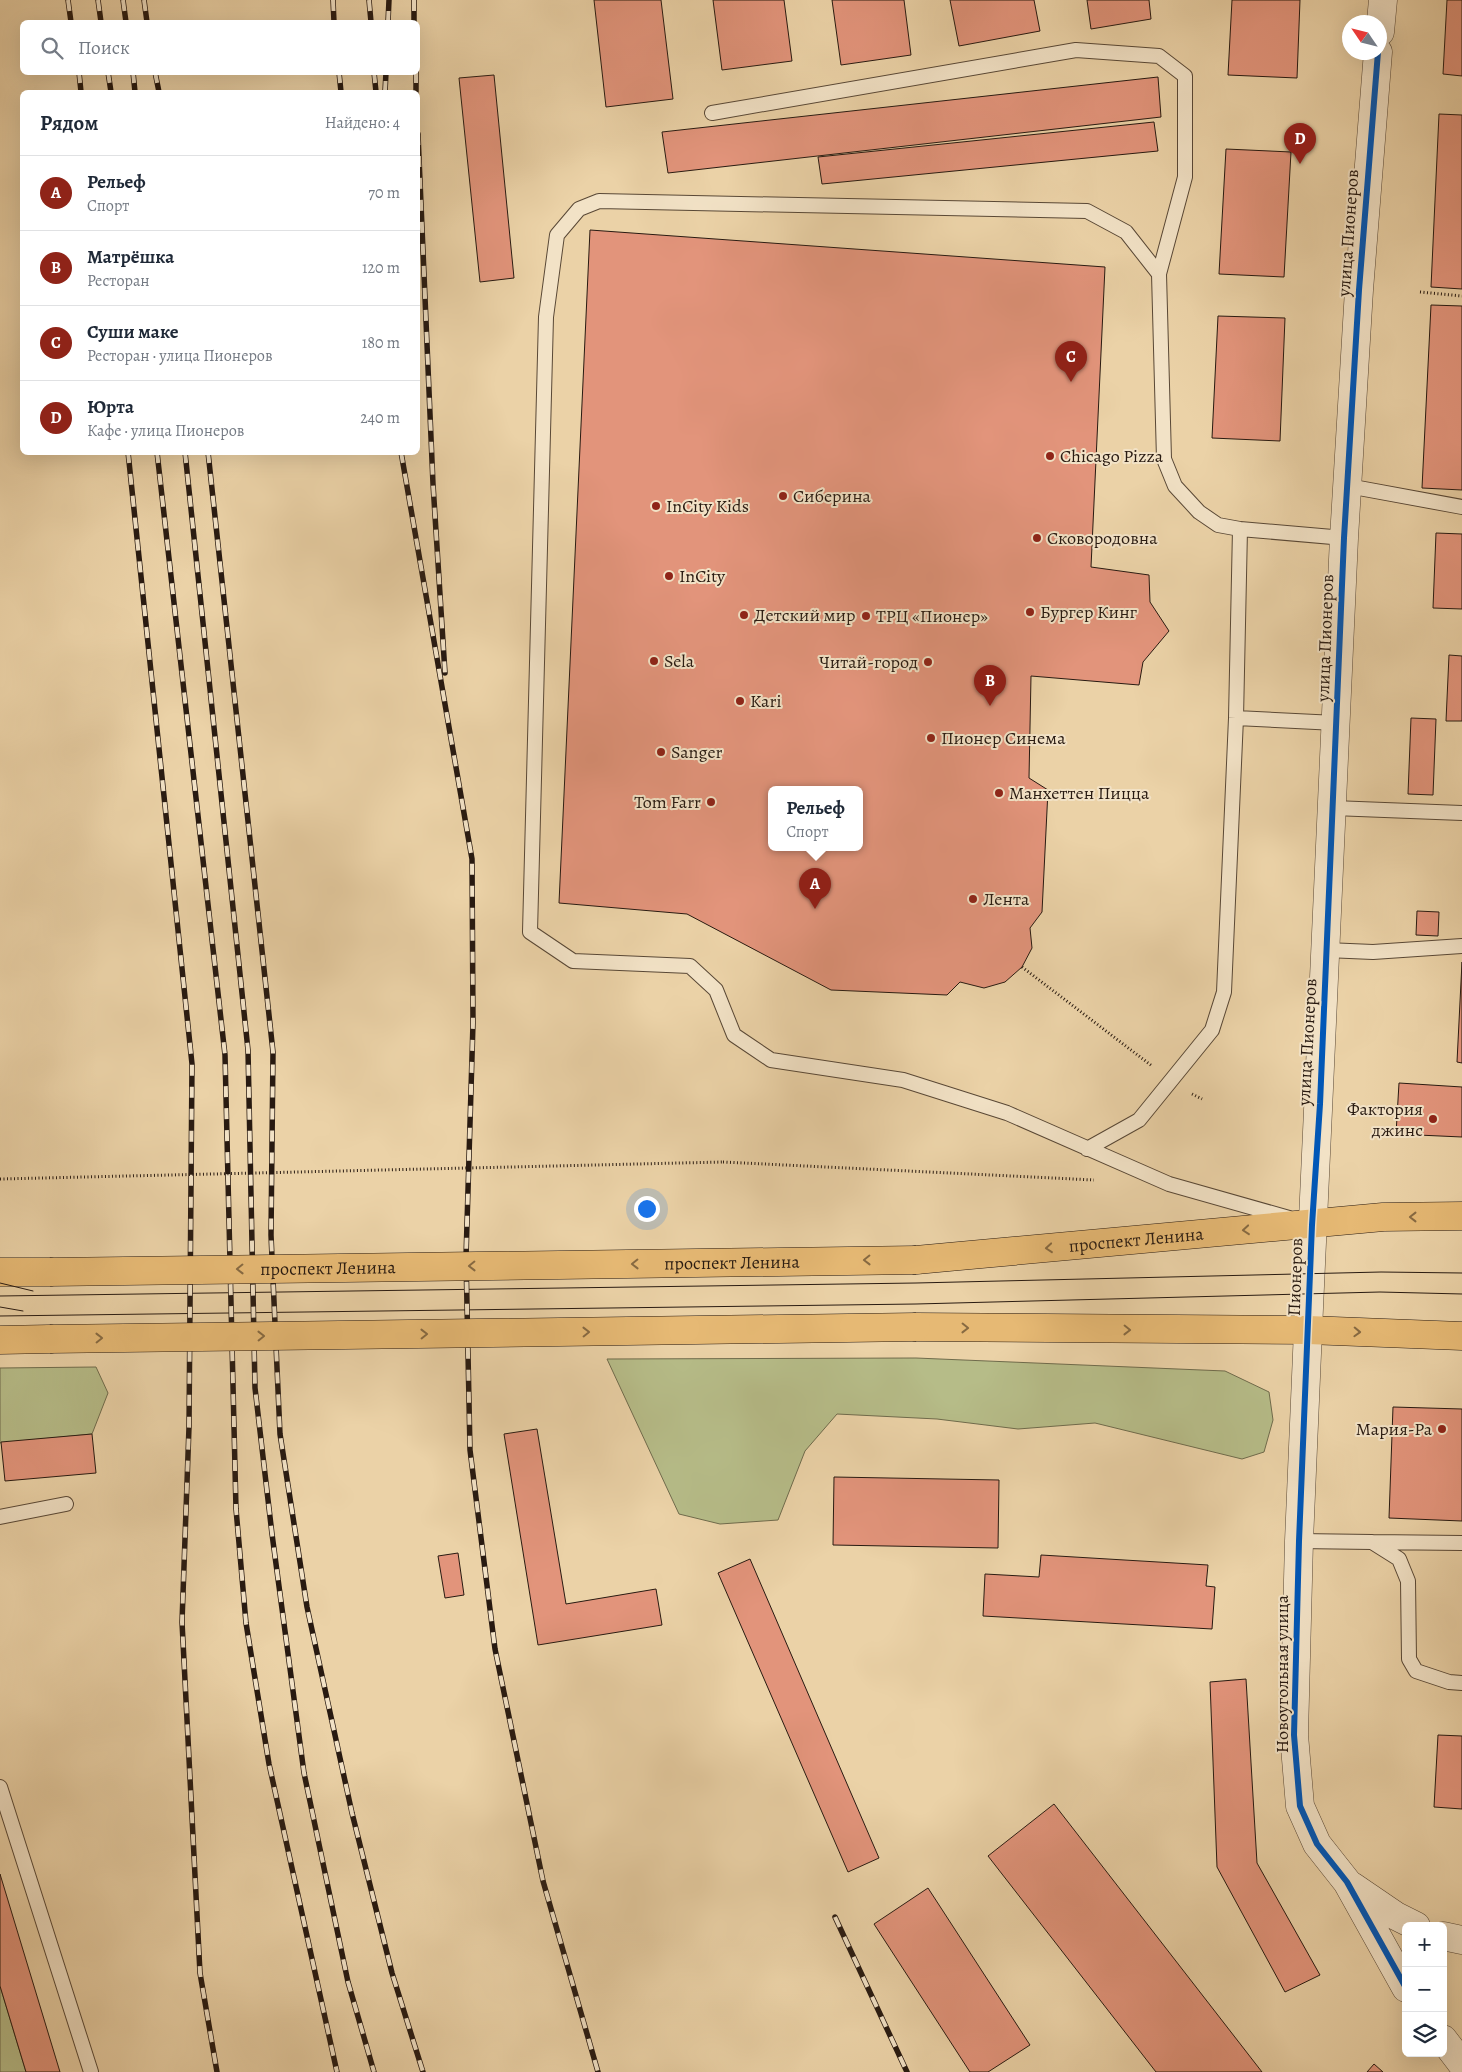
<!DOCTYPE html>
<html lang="ru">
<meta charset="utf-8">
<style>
body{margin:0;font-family:Alegreya,serif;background:#f2f2f3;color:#1f2937}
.controls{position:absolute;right:15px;bottom:15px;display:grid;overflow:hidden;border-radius:8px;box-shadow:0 5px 20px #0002}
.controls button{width:45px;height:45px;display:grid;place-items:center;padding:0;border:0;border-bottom:1px solid #e0e1e3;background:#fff;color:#1f2937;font:25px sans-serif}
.compass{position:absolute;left:1342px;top:15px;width:45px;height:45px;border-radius:50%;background:#fff;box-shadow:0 5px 20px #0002;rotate:305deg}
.you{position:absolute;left:646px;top:1208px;width:18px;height:18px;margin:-12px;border:4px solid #fff;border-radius:50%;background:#1a73e8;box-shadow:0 0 0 8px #1a73e833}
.badge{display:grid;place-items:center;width:32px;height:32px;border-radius:50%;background:#8f2418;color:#fff;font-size:16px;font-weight:700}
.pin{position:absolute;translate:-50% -41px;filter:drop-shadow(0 1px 2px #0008)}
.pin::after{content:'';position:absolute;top:26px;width:18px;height:15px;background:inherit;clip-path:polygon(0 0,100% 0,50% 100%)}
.popup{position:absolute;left:768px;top:786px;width:95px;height:65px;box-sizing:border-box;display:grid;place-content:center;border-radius:8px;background:#fff;filter:drop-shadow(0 1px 4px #0005);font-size:16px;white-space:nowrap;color:#747a83}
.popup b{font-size:19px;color:#1f2937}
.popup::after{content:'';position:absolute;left:50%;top:100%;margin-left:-10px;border:10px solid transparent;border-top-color:#fff}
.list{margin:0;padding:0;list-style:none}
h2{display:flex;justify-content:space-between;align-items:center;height:65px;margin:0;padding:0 20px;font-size:21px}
h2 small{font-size:16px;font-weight:400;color:#747a83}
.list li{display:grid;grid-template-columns:32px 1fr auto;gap:15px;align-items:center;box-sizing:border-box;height:75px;padding:0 20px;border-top:1px solid #e0e1e3}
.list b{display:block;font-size:19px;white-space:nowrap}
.list p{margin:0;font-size:16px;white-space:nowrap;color:#747a83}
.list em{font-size:16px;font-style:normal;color:#747a83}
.icon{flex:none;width:28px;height:28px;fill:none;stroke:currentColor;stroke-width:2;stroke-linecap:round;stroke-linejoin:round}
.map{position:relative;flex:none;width:1462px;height:2072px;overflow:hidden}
.search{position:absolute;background:#fff;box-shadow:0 5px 20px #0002;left:20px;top:20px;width:400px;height:55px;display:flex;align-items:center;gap:12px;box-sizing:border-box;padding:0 18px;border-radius:8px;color:#747a83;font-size:19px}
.panel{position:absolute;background:#fff;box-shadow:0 5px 20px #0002;left:20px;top:90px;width:400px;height:365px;border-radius:8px}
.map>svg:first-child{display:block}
</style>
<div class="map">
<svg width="1462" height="2072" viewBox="0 0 1462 2072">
<rect width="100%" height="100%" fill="#ebd2a7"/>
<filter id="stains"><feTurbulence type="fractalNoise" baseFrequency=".004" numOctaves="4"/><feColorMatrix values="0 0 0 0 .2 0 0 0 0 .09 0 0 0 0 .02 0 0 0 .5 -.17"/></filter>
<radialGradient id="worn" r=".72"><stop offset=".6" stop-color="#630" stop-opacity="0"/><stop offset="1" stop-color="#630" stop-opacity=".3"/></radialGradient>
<path fill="#b6bc88" stroke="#6f6b4c" d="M 916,1358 L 1225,1371 L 1269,1392 L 1273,1420 L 1264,1452 L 1242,1459 L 1095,1423 L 1018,1429 L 937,1419 L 837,1414 L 805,1451 L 778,1520 L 720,1524 L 679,1514 L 607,1359 Z
M 96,1367 L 108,1393 L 92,1434 L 0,1443 L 0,1368 Z
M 0,1986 L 26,2072 L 0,2072 Z"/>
<path fill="#e2947b" stroke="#281a11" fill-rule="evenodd" d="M 594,0 L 661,0 L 673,99 L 606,107 Z
M 713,0 L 784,0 L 792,61 L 722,70 Z
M 832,0 L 904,0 L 911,55 L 841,65 Z
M 950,0 L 1034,0 L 1040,31 L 959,46 Z
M 1087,0 L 1149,0 L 1151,19 L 1091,29 Z
M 1232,0 L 1300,0 L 1297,78 L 1228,75 Z
M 1447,0 L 1462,0 L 1462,76 L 1443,74 Z
M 494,75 L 514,278 L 480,282 L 459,78 Z
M 1158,77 L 1161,117 L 668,173 L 662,132 Z
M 1439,114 L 1462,115 L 1462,289 L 1431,287 Z
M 1154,122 L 1158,151 L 822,184 L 818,157 Z
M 1226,149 L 1291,152 L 1284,277 L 1219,274 Z
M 590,230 L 1105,267 L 1091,567 L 1149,575 L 1150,602 L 1169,631 L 1143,662 L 1139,685 L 1031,676 L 1029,778 L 1048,790 L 1042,912 L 1030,928 L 1032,948 L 1022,967 L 1005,982 L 984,988 L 960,982 L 947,995 L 831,990 L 687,914 L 559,903 ZM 771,790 L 859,790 L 859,848 L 771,848 Z
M 1431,305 L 1462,306 L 1462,490 L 1422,488 Z
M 1218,316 L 1285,318 L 1280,441 L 1212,438 Z
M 1436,533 L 1462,534 L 1462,609 L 1433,608 Z
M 1449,655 L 1462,656 L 1462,721 L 1446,721 Z
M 1411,718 L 1436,719 L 1433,795 L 1408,794 Z
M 1417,911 L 1439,912 L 1438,936 L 1416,935 Z
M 1462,962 L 1462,1063 L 1457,1062 Z
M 1399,1083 L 1462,1087 L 1462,1137 L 1396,1134 Z
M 1393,1407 L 1462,1409 L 1462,1521 L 1389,1518 Z
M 537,1429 L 566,1604 L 656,1589 L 662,1625 L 538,1645 L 504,1434 Z
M 92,1434 L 96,1473 L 5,1481 L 1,1442 Z
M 834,1477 L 999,1480 L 998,1548 L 833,1545 Z
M 458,1553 L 464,1595 L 445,1598 L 438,1556 Z
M 1041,1555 L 1208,1565 L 1206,1586 L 1215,1587 L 1212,1629 L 983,1616 L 985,1574 L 1039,1577 Z
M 750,1559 L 879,1858 L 848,1872 L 718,1573 Z
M 1246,1679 L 1257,1863 L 1320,1975 L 1285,1992 L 1217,1867 L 1210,1682 Z
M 1438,1735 L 1462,1736 L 1462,1809 L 1434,1807 Z
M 1054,1804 L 1262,2072 L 1156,2072 L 988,1856 Z
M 0,1874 L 60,2072 L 26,2072 L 0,1986 Z
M 928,1888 L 1030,2045 L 988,2072 L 970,2072 L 874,1924 Z
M 1374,2064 L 1383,2072 L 1367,2072 Z"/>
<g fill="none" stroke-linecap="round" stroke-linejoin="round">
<g stroke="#594836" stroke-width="16">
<path id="service" d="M 712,113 L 1076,50 L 1159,56 L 1185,76 L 1185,177 L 1159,274
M 1348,486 L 1462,507
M 1236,718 L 1336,723
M 1333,808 L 1462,813
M 1326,950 L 1373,952 L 1462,946
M 1087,1149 L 1139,1120 L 1212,1030 L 1224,992 L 1236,718 L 1240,529
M 1289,1218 L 1169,1184 L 1007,1113 L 903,1080 L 771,1060 L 734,1035 L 716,990 L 690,966 L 573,961 L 530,932 L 546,317 L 557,235 L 579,209 L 599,201 L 1087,211 L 1126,232 L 1159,274 L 1164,459 L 1175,486 L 1199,512 L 1218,525 L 1240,529 L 1344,538
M 0,1517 L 66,1504
M 1299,1541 L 1372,1542 L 1399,1559 L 1408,1581 L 1409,1659 L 1416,1671 L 1449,1682 L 1462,1683
M 1372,1542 L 1462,1543
M 0,1787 L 91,2072"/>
</g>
<g stroke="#594836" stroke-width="29">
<path id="minor" d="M 1308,1330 L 1299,1541 L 1294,1735 L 1300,1806 L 1317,1844 L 1347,1882 L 1406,1988
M 1352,1886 L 1396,1916 L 1416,1926
M 1443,1936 L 1462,1940
M 1443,2039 L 1462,2064"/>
</g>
<g stroke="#594836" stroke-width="29">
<path id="tertiary" d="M 1380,32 L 1383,0
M 1308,1330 L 1344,538 L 1359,290 L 1378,52"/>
</g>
<g stroke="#281a11" stroke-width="29">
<g id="primary">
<path id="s1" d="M 916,1260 L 1383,1217 L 1462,1216"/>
<path d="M 0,1272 L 50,1272"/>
<path d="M 916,1327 L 1308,1330 L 1462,1336"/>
<path d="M 0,1340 L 50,1339"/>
</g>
</g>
<path stroke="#281a11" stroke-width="3" stroke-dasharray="1 2.5" stroke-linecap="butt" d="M 1420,292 L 1462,296
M 1022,967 L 1152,1066
M 1192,1094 L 1202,1099
M 723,1162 L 1094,1180"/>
<use href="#service" stroke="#f2e2c6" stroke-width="14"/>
<use href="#minor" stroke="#f2e2c6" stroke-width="28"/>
<use href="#tertiary" stroke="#f2e2c6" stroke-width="28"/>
<use href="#primary" stroke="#e6b974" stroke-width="28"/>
<path stroke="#281a11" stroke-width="1" d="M 0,1283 L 33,1291
M 0,1296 L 916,1283 L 1381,1272 L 1462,1273
M 0,1307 L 23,1311
M 0,1316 L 916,1304 L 1380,1292 L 1462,1294"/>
<g stroke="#281a11" stroke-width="5.5">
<path id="rail" d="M 68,0 L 71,22
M 98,0 L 101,22
M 123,0 L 126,22
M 144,0 L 147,22
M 333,0 L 334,22
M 369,0 L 371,22
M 414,0 L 414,22
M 388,22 L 389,0
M 79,72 L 81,92
M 108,72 L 111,92
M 133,72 L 135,92
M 155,72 L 159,92
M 339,72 L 341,92
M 374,72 L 376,92
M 416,72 L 416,92
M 385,92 L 386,72
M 418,134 L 433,484 L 445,673
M 128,452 L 192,1064 L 189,1427 L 182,1622 L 200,1973 L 217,2072
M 157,452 L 225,1055 L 236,1509 L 246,1623 L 269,1764 L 337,2072
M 185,452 L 248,1050 L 255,1388 L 272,1534 L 304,1773 L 348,1982 L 374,2072
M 208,452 L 273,1052 L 271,1235 L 280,1434 L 307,1607 L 352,1813 L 392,1973 L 423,2072
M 401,452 L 472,859 L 473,1023 L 466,1257 L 470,1450 L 495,1649 L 543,1881 L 598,2072
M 835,1917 L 907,2072"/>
</g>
<use href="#rail" stroke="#f2e2c6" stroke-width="4" stroke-dasharray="11" stroke-linecap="butt"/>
<g stroke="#281a11" stroke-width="29" stroke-linecap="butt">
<g id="primary-bridge">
<path id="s2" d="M 50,1272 L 916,1260"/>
<path d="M 50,1339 L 916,1327"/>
</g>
</g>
<path stroke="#281a11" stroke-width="3" stroke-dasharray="1 2.5" stroke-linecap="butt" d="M 0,1179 L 723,1162"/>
<use href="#primary-bridge" stroke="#e6b974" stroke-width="28"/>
<g stroke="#f2e2c6" stroke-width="9">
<path id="cycleway" d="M 1378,52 L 1359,290 L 1344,538 L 1320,1104 L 1312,1225 L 1299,1541 L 1294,1735 L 1300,1806 L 1317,1844 L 1347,1882 L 1406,1988"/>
</g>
<use href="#cycleway" stroke="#0057b8" stroke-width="6"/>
</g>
<defs><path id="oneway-chevron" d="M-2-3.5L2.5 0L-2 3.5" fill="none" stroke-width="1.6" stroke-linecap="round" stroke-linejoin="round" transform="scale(1.25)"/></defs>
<g stroke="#876a42">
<use href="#oneway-chevron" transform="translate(1413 1217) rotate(180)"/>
<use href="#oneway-chevron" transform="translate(1246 1230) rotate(175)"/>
<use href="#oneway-chevron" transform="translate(1049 1248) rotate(175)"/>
<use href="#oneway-chevron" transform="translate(867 1260) rotate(179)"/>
<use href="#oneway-chevron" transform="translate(635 1264) rotate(179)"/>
<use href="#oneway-chevron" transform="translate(472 1266) rotate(179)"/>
<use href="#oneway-chevron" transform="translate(240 1269) rotate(179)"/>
<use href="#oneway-chevron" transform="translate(965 1328) rotate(1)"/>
<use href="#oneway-chevron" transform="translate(1127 1330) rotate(1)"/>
<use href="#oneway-chevron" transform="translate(586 1332) rotate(-1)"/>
<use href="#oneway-chevron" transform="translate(1357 1332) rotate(2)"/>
<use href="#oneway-chevron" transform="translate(424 1334) rotate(-1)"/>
<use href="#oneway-chevron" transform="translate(261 1336) rotate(-1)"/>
<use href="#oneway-chevron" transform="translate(99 1338) rotate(-1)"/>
</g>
<g fill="#8f2418" stroke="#f2e2c6" stroke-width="2">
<circle cx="1050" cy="456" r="5"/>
<circle cx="783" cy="496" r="5"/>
<circle cx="656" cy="506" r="5"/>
<circle cx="1037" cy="538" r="5"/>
<circle cx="669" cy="576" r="5"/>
<circle cx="1030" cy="612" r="5"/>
<circle cx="744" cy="615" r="5"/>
<circle cx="866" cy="616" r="5"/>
<circle cx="654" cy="661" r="5"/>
<circle cx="928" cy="662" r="5"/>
<circle cx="740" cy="701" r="5"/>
<circle cx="931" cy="738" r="5"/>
<circle cx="661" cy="752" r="5"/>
<circle cx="999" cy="793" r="5"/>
<circle cx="711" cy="802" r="5"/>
<circle cx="973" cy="899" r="5"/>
<circle cx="1433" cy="1119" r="5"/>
<circle cx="1442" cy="1429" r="5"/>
</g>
<g text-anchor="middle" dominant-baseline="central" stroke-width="4" stroke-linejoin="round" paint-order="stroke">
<g font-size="18" fill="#281a11" stroke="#f2e2c6">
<text transform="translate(1348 233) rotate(-86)">улица Пионеров</text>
<text transform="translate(1325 638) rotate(-88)">улица Пионеров</text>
<text transform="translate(1307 1042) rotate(-87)">улица Пионеров</text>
<text stroke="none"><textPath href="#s1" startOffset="221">проспект Ленина</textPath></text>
<text stroke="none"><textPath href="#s2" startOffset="682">проспект Ленина</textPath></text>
<text stroke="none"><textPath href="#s2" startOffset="278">проспект Ленина</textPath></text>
<text transform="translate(1295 1277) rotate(-88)">Пионеров</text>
<text transform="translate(1282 1674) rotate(-90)">Новоугольная улица</text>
</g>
<g font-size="18" fill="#281a11" stroke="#f2e2c6" text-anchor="start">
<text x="1060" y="456">Chicago Pizza</text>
<text x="793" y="496">Сиберина</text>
<text x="666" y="506">InCity Kids</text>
<text x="1047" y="538">Сковородовна</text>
<text x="679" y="576">InCity</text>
<text x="1040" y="612">Бургер Кинг</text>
<text x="754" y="615">Детский мир</text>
<text x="876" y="616">ТРЦ «Пионер»</text>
<text x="664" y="661">Sela</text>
<text x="918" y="662" text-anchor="end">Читай-город</text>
<text x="750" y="701">Kari</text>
<text x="941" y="738">Пионер Синема</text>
<text x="671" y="752">Sanger</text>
<text x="1009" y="793">Манхеттен Пицца</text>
<text x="701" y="802" text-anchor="end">Tom Farr</text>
<text x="983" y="899">Лента</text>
<text x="1423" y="1109" text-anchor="end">Фактория<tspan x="1423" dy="21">джинс</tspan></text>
<text x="1432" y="1429" text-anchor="end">Мария-Ра</text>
</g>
</g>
<rect width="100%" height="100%" filter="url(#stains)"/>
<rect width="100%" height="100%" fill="url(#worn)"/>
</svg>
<div class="controls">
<button>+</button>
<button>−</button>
<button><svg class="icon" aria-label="layers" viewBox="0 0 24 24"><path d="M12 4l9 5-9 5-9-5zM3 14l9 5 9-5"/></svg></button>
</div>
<svg class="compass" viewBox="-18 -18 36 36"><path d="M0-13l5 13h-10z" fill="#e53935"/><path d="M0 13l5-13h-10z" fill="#747a83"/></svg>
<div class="you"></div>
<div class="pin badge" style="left:815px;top:909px">A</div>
<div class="popup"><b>Рельеф</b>Спорт</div>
<div class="pin badge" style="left:990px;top:706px">B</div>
<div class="pin badge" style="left:1071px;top:382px">C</div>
<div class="pin badge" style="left:1300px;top:164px">D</div>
<div class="search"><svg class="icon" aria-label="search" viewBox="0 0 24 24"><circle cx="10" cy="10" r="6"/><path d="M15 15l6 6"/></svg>Поиск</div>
<section class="panel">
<h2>Рядом<small>Найдено: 4</small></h2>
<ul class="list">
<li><span class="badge">A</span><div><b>Рельеф</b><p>Спорт</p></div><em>70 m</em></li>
<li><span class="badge">B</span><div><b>Матрёшка</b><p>Ресторан</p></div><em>120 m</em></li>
<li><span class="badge">C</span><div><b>Суши маке</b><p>Ресторан · улица Пионеров</p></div><em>180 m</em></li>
<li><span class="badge">D</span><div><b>Юрта</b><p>Кафе · улица Пионеров</p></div><em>240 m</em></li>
</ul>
</section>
</div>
